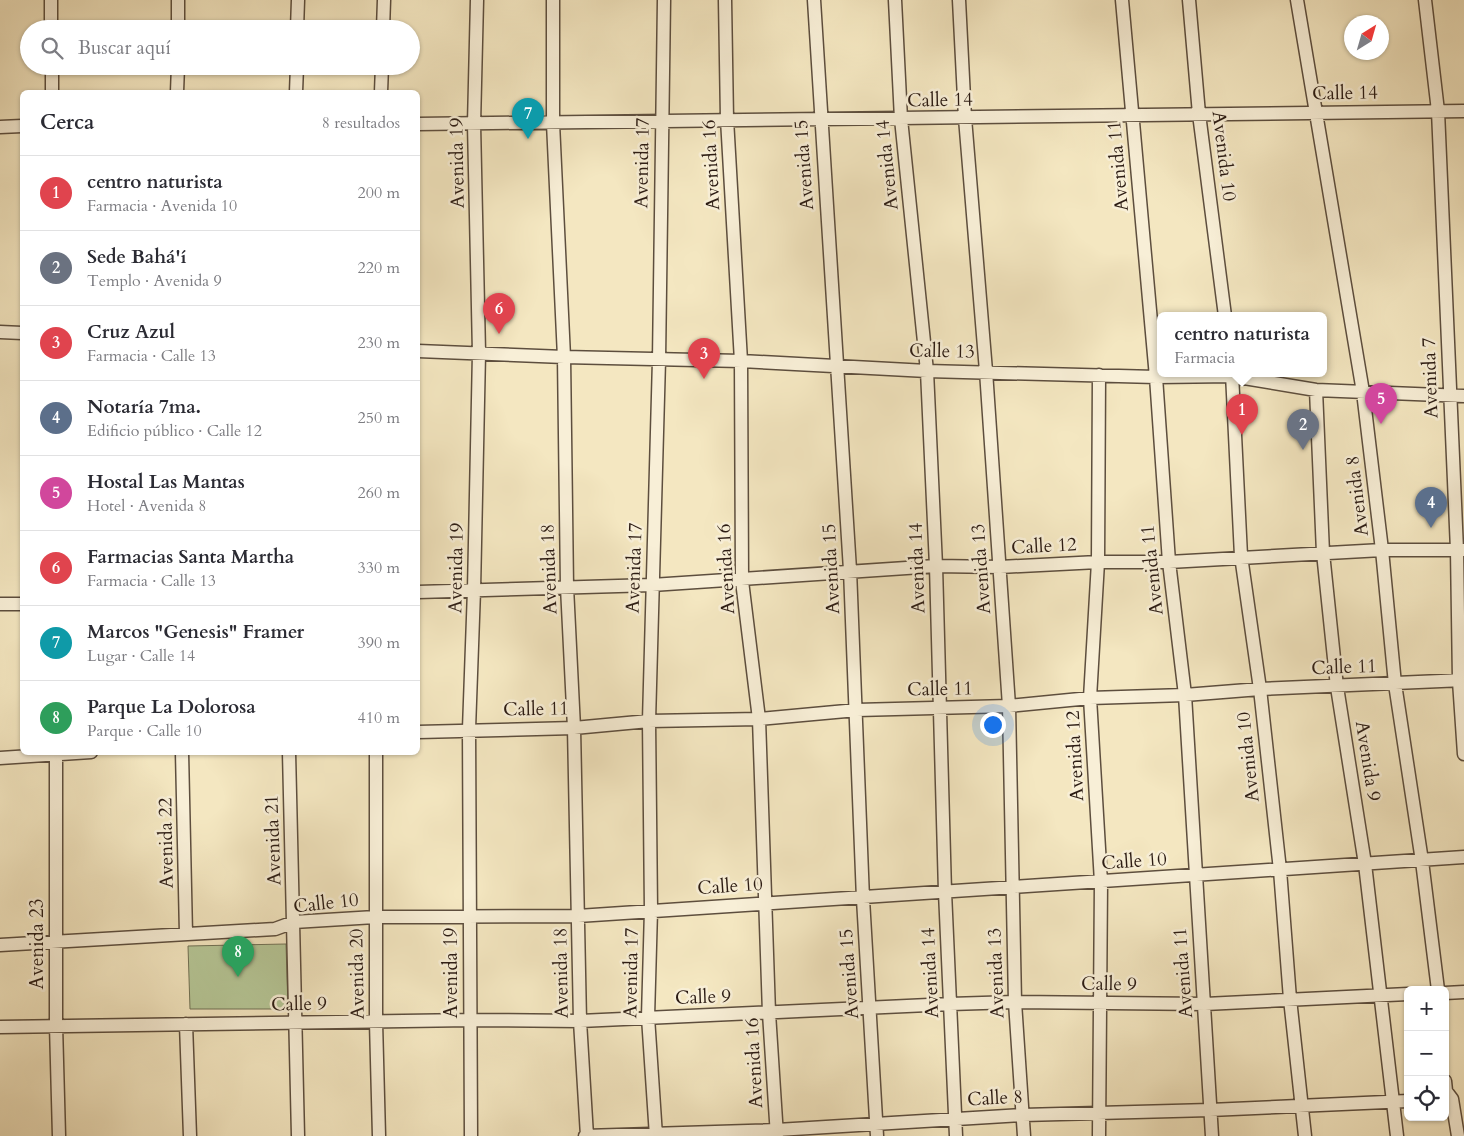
<!DOCTYPE html>
<html lang="es">
<meta charset="utf-8">
<style>
body{margin:0;font-family:Cardo,serif;background:#f2f2f3;color:#2b2b33}
.controls{position:absolute;right:15px;bottom:15px;display:grid;overflow:hidden;border-radius:8px;box-shadow:0 1px 4px #0004}
.controls button{width:45px;height:45px;display:grid;place-items:center;padding:0;border:0;border-bottom:1px solid #e1e1e2;background:#fff;color:#2b2b33;font:25px sans-serif}
.compass{position:absolute;left:1344px;top:15px;width:45px;height:45px;border-radius:50%;background:#fff;box-shadow:0 1px 4px #0004;rotate:37deg}
.you{position:absolute;left:992px;top:724px;width:18px;height:18px;margin:-12px;border:4px solid #fff;border-radius:50%;background:#1a73e8;box-shadow:0 0 0 8px #1a73e833}
.badge{display:grid;place-items:center;width:32px;height:32px;border-radius:50%;background:#8f2418;color:#fff;font-size:16px;font-weight:700}
.pin{position:absolute;translate:-50% -41px;filter:drop-shadow(0 1px 2px #0008)}
.pin::after{content:'';position:absolute;top:26px;width:18px;height:15px;background:inherit;clip-path:polygon(0 0,100% 0,50% 100%)}
.popup{position:absolute;left:1157px;top:312px;width:170px;height:65px;box-sizing:border-box;display:grid;place-content:center;border-radius:8px;background:#fff;filter:drop-shadow(0 1px 4px #0005);font-size:16px;white-space:nowrap;color:#7c7c81}
.popup b{font-size:19px;color:#2b2b33}
.popup::after{content:'';position:absolute;left:50%;top:100%;margin-left:-10px;border:10px solid transparent;border-top-color:#fff}
.list{margin:0;padding:0;list-style:none}
h2{display:flex;justify-content:space-between;align-items:center;height:65px;margin:0;padding:0 20px;font-size:21px}
h2 small{font-size:16px;font-weight:400;color:#7c7c81}
.list li{display:grid;grid-template-columns:32px 1fr auto;gap:15px;align-items:center;box-sizing:border-box;height:75px;padding:0 20px;border-top:1px solid #e1e1e2}
.list b{display:block;font-size:19px;white-space:nowrap}
.list p{margin:0;font-size:16px;white-space:nowrap;color:#7c7c81}
.list em{font-size:16px;font-style:normal;color:#7c7c81}
.icon{flex:none;width:28px;height:28px;fill:none;stroke:currentColor;stroke-width:2;stroke-linecap:round;stroke-linejoin:round}
.map{position:relative;flex:none;width:1464px;height:1136px;overflow:hidden}
.search{position:absolute;background:#fff;box-shadow:0 1px 4px #0004;left:20px;top:20px;width:400px;height:55px;display:flex;align-items:center;gap:12px;box-sizing:border-box;padding:0 18px;border-radius:28px;color:#7c7c81;font-size:19px}
.panel{position:absolute;background:#fff;box-shadow:0 1px 4px #0004;left:20px;top:90px;width:400px;height:665px;border-radius:8px}
.map>svg:first-child{display:block}
</style>
<div class="map">
<svg width="1464" height="1136" viewBox="0 0 1464 1136">
<rect width="100%" height="100%" fill="#f4e7c1"/>
<filter id="stains"><feTurbulence type="fractalNoise" baseFrequency=".004" numOctaves="4"/><feColorMatrix values="0 0 0 0 .2 0 0 0 0 .09 0 0 0 0 .02 0 0 0 .5 -.17"/></filter>
<radialGradient id="worn" r=".72"><stop offset=".6" stop-color="#630" stop-opacity="0"/><stop offset="1" stop-color="#630" stop-opacity=".3"/></radialGradient>
<path fill="#b6c797" stroke="#707155" d="M 286,944 L 288,1009 L 190,1009 L 188,946 Z"/>
<g fill="none" stroke-linecap="round" stroke-linejoin="round">
<g stroke="#5d4e3e" stroke-width="15">
<path id="minor" d="M 51,0 L 51,29
M 553,0 L 553,123 L 564,357 L 567,587 L 574,728 L 580,1021 L 587,1136
M 725,0 L 727,119 L 741,361 L 742,581 L 759,719 L 769,1013 L 777,1136
M 814,0 L 850,570 L 863,899 L 877,1136
M 895,0 L 901,119 L 927,371 L 936,566 L 945,892 L 956,1136
M 959,0 L 965,118 L 986,371 L 1009,706 L 1015,1002 L 1024,1136
M 1122,0 L 1156,377 L 1169,562 L 1185,695 L 1212,1136
M 1189,0 L 1199,114 L 1225,316
M 1297,0 L 1363,392 L 1382,550 L 1395,684 L 1422,861 L 1438,990
M 1425,0 L 1438,111 L 1457,550 L 1459,681 L 1464,754
M 178,29 L 178,0
M 297,29 L 298,0
M 383,29 L 384,0
M 52,66 L 52,92
M 177,92 L 178,66
M 296,92 L 297,66
M 381,92 L 382,66
M 418,124 L 1464,111
M 0,127 L 22,126
M 0,332 L 22,333
M 418,351 L 564,357 L 741,361 L 927,371 L 1156,377 L 1232,376 L 1316,390 L 1464,396
M 1232,374 L 1241,556 L 1260,689 L 1280,870 L 1290,999 L 1305,1136
M 1099,375 L 1098,562 L 1090,698 L 1101,882 L 1099,1136
M 1316,390 L 1323,553 L 1337,687 L 1365,864 L 1397,1136
M 418,592 L 652,585 L 936,566 L 1000,567 L 1098,562 L 1169,562 L 1382,550 L 1464,550
M 0,604 L 22,604
M 418,732 L 574,728 L 649,721 L 759,719 L 857,710 L 1009,706 L 1090,698 L 1185,695 L 1260,689 L 1464,680
M 56,752 L 56,1025 L 59,1136
M 182,752 L 186,934
M 289,752 L 298,1136
M 376,752 L 376,1022 L 379,1136
M 0,758 L 91,752
M 0,945 L 275,929 L 294,922 L 375,917 L 578,916 L 1464,857
M 1445,993 L 1464,992
M 186,1024 L 190,1136
M 0,1027 L 470,1020 L 580,1021 L 950,1004 L 1015,1002 L 1205,1004 L 1408,994
M 1445,1081 L 1446,1091 L 1452,1099 L 1458,1136
M 471,1136 L 469,729 L 474,590 L 479,353 L 474,124 L 477,0
M 585,1136 L 777,1130 L 1023,1115 L 1210,1110 L 1408,1101
M 656,1136 L 648,1017 L 651,910 L 649,721 L 659,360 L 664,0"/>
</g>
<use href="#minor" stroke="#f8efd7" stroke-width="12"/>
</g>
<g text-anchor="middle" dominant-baseline="central" stroke-width="5" stroke-linejoin="round" paint-order="stroke">
<g font-size="19" fill="#2b1b13" stroke="#f8efd7">
<text transform="translate(1345 93) rotate(-1)">Calle 14</text>
<text transform="translate(940 100) rotate(-1)">Calle 14</text>
<text transform="translate(1224 156) rotate(83)">Avenida 10</text>
<text transform="translate(457 163) rotate(-91)">Avenida 19</text>
<text transform="translate(642 163) rotate(-89)">Avenida 17</text>
<text transform="translate(711 165) rotate(-93)">Avenida 16</text>
<text transform="translate(804 165) rotate(-94)">Avenida 15</text>
<text transform="translate(887 165) rotate(-96)">Avenida 14</text>
<text transform="translate(1118 166) rotate(-95)">Avenida 11</text>
<text transform="translate(942 351) rotate(1)">Calle 13</text>
<text transform="translate(1430 378) rotate(-92)">Avenida 7</text>
<text transform="translate(1357 496) rotate(-97)">Avenida 8</text>
<text transform="translate(1044 546) rotate(-3)">Calle 12</text>
<text transform="translate(456 568) rotate(-89)">Avenida 19</text>
<text transform="translate(634 568) rotate(-88)">Avenida 17</text>
<text transform="translate(917 568) rotate(-92)">Avenida 14</text>
<text transform="translate(549 569) rotate(-92)">Avenida 18</text>
<text transform="translate(726 569) rotate(-93)">Avenida 16</text>
<text transform="translate(831 569) rotate(-93)">Avenida 15</text>
<text transform="translate(981 569) rotate(-94)">Avenida 13</text>
<text transform="translate(1152 570) rotate(-96)">Avenida 11</text>
<text transform="translate(1344 667) rotate(-2)">Calle 11</text>
<text transform="translate(940 689) rotate(-1)">Calle 11</text>
<text transform="translate(536 709) rotate(-1)">Calle 11</text>
<text transform="translate(1075 756) rotate(-93)">Avenida 12</text>
<text transform="translate(1248 757) rotate(-96)">Avenida 10</text>
<text transform="translate(1368 761) rotate(81)">Avenida 9</text>
<text transform="translate(273 840) rotate(-92)">Avenida 21</text>
<text transform="translate(166 843) rotate(-91)">Avenida 22</text>
<text transform="translate(1134 861) rotate(-4)">Calle 10</text>
<text transform="translate(730 886) rotate(-4)">Calle 10</text>
<text transform="translate(326 903) rotate(-6)">Calle 10</text>
<text transform="translate(37 944) rotate(-90)">Avenida 23</text>
<text transform="translate(451 973) rotate(-90)">Avenida 19</text>
<text transform="translate(561 973) rotate(-91)">Avenida 18</text>
<text transform="translate(631 973) rotate(-89)">Avenida 17</text>
<text transform="translate(930 973) rotate(-93)">Avenida 14</text>
<text transform="translate(996 973) rotate(-92)">Avenida 13</text>
<text transform="translate(1183 973) rotate(-94)">Avenida 11</text>
<text transform="translate(357 974) rotate(-91)">Avenida 20</text>
<text transform="translate(849 974) rotate(-94)">Avenida 15</text>
<text transform="translate(1109 984) rotate(1)">Calle 9</text>
<text transform="translate(703 997) rotate(-2)">Calle 9</text>
<text transform="translate(299 1004) rotate(-1)">Calle 9</text>
<text transform="translate(754 1063) rotate(-93)">Avenida 16</text>
<text transform="translate(995 1098) rotate(-3)">Calle 8</text>
</g>
</g>
<rect width="100%" height="100%" filter="url(#stains)"/>
<rect width="100%" height="100%" fill="url(#worn)"/>
</svg>
<div class="controls">
<button>+</button>
<button>−</button>
<button><svg class="icon" aria-label="locate" viewBox="0 0 24 24"><circle cx="12" cy="12" r="6"/><path d="M12 2v4M12 18v4M2 12h4M18 12h4"/></svg></button>
</div>
<svg class="compass" viewBox="-18 -18 36 36"><path d="M0-13l5 13h-10z" fill="#e53935"/><path d="M0 13l5-13h-10z" fill="#7c7c81"/></svg>
<div class="you"></div>
<div class="pin badge" style="left:1242px;top:435px;background:#e0444e">1</div>
<div class="popup"><b>centro naturista</b>Farmacia</div>
<div class="pin badge" style="left:1303px;top:450px;background:#6b7280">2</div>
<div class="pin badge" style="left:704px;top:379px;background:#e0444e">3</div>
<div class="pin badge" style="left:1431px;top:528px;background:#5c6f8a">4</div>
<div class="pin badge" style="left:1381px;top:424px;background:#d1479c">5</div>
<div class="pin badge" style="left:499px;top:334px;background:#e0444e">6</div>
<div class="pin badge" style="left:528px;top:139px;background:#0f9aa8">7</div>
<div class="pin badge" style="left:238px;top:977px;background:#2e9e5b">8</div>
<div class="search"><svg class="icon" aria-label="search" viewBox="0 0 24 24"><circle cx="10" cy="10" r="6"/><path d="M15 15l6 6"/></svg>Buscar aquí</div>
<section class="panel">
<h2>Cerca<small>8 resultados</small></h2>
<ul class="list">
<li><span class="badge" style="background:#e0444e">1</span><div><b>centro naturista</b><p>Farmacia · Avenida 10</p></div><em>200 m</em></li>
<li><span class="badge" style="background:#6b7280">2</span><div><b>Sede Bahá'í</b><p>Templo · Avenida 9</p></div><em>220 m</em></li>
<li><span class="badge" style="background:#e0444e">3</span><div><b>Cruz Azul</b><p>Farmacia · Calle 13</p></div><em>230 m</em></li>
<li><span class="badge" style="background:#5c6f8a">4</span><div><b>Notaría 7ma.</b><p>Edificio público · Calle 12</p></div><em>250 m</em></li>
<li><span class="badge" style="background:#d1479c">5</span><div><b>Hostal Las Mantas</b><p>Hotel · Avenida 8</p></div><em>260 m</em></li>
<li><span class="badge" style="background:#e0444e">6</span><div><b>Farmacias Santa Martha</b><p>Farmacia · Calle 13</p></div><em>330 m</em></li>
<li><span class="badge" style="background:#0f9aa8">7</span><div><b>Marcos &quot;Genesis&quot; Framer</b><p>Lugar · Calle 14</p></div><em>390 m</em></li>
<li><span class="badge" style="background:#2e9e5b">8</span><div><b>Parque La Dolorosa</b><p>Parque · Calle 10</p></div><em>410 m</em></li>
</ul>
</section>
</div>
